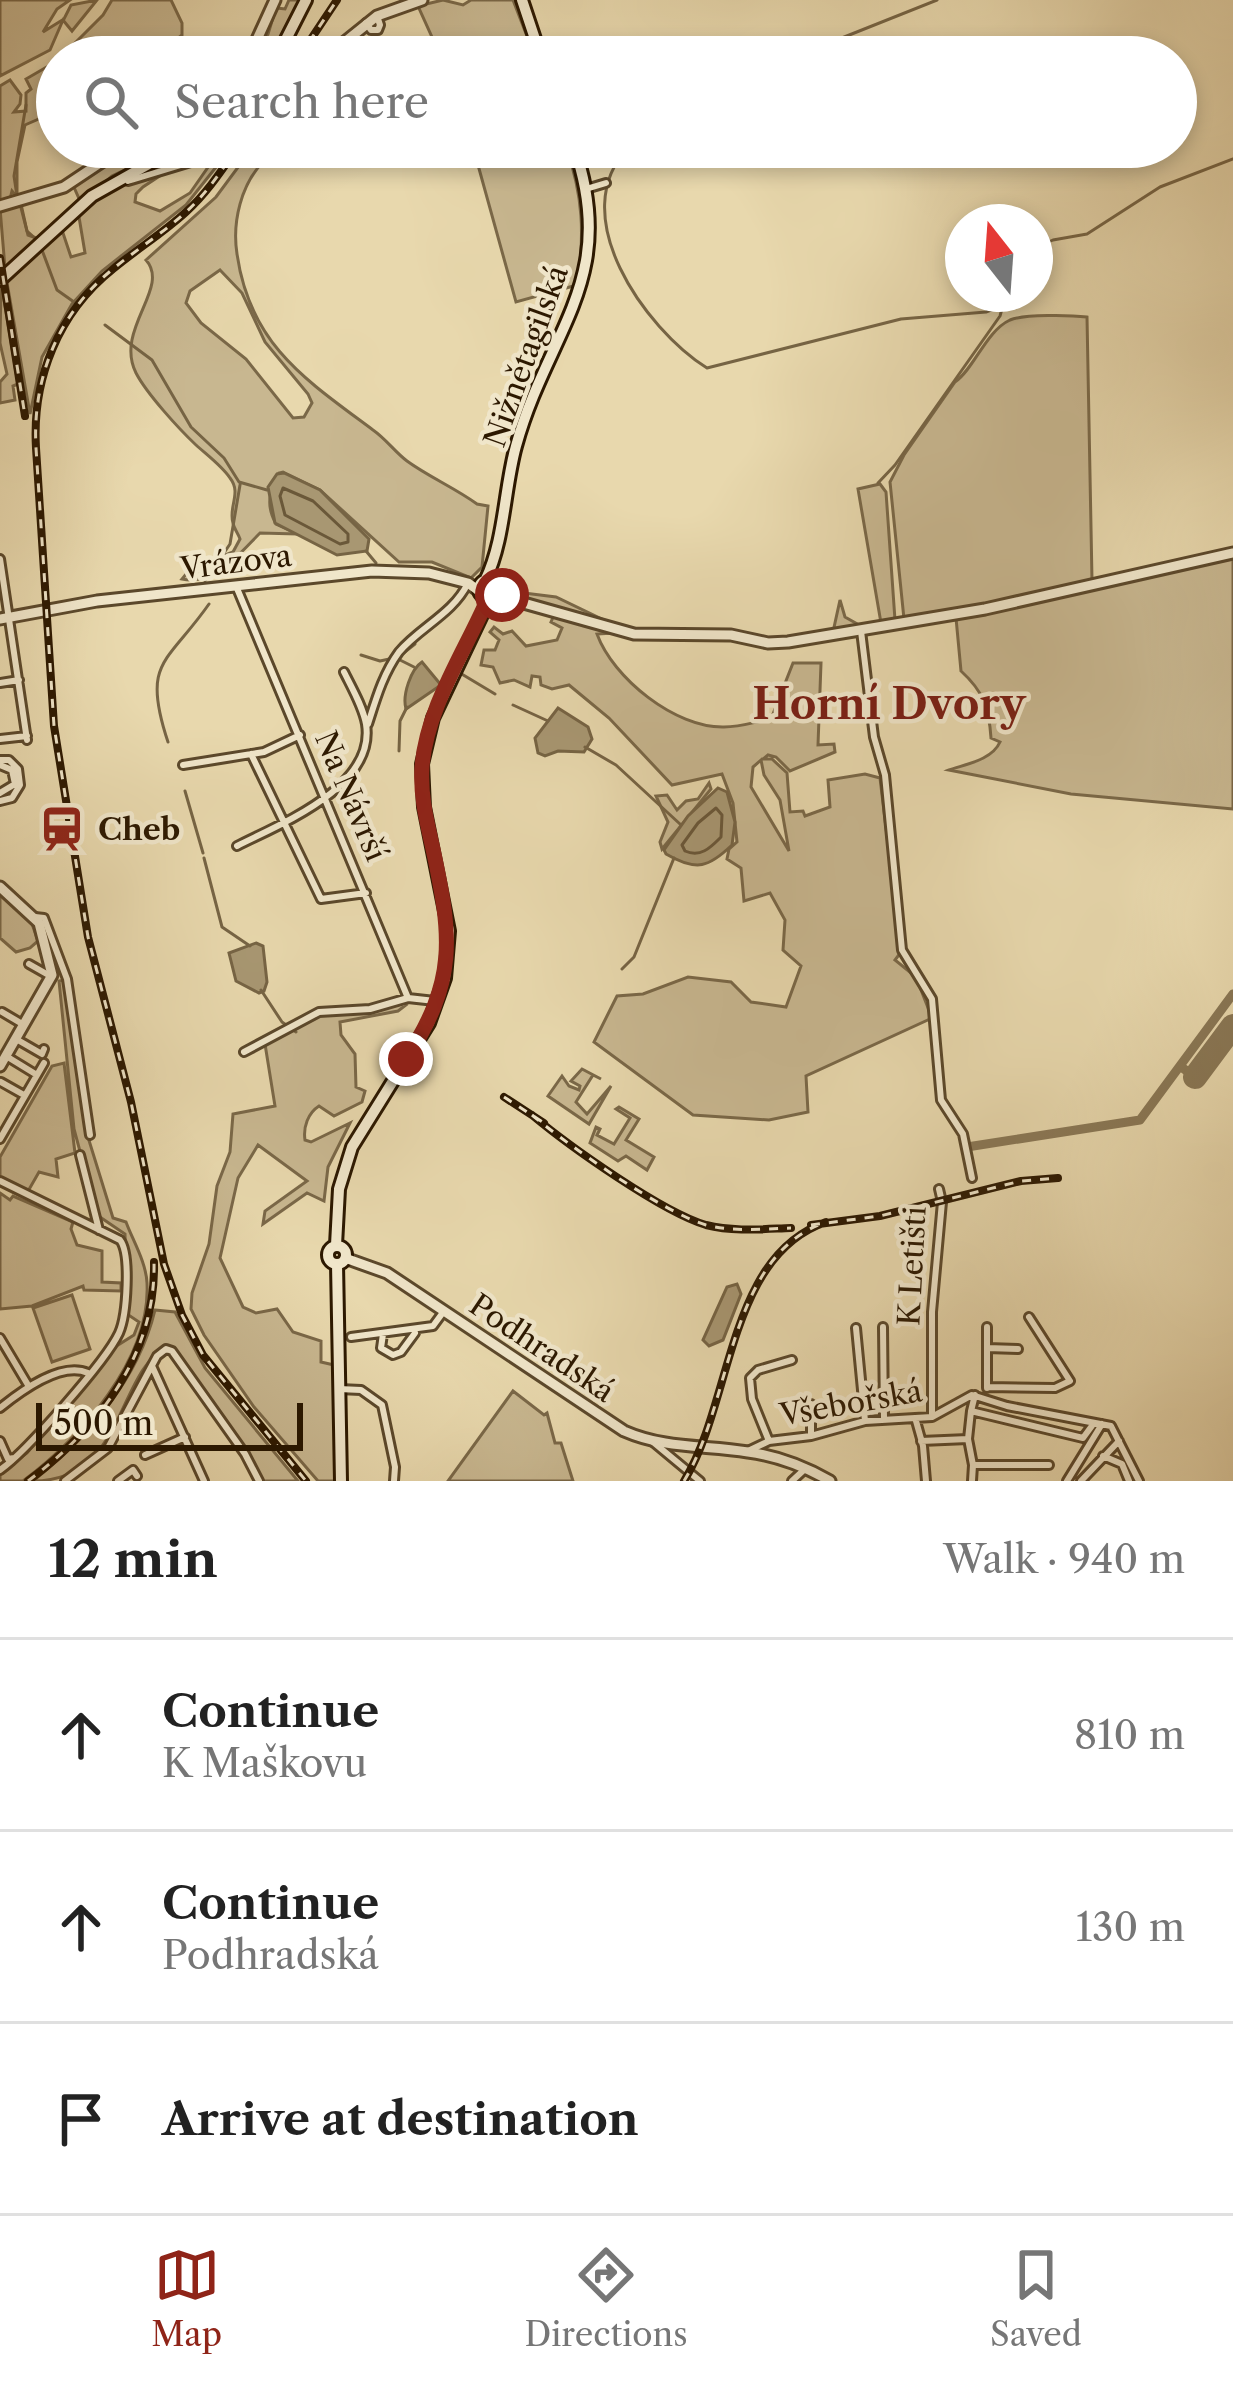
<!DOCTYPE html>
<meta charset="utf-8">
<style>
body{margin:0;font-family:"Libre Caslon Text",serif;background:#f6f6f6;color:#222}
.compass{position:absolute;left:945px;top:204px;width:108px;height:108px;border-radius:50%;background:#fff;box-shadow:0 6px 18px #0003;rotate:343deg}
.scale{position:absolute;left:36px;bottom:30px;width:267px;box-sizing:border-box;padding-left:12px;border:6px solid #2c1800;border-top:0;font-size:33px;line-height:42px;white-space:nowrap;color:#2c1800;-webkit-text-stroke:9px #f0e6ca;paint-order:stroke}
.stop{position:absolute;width:36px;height:36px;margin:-27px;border:9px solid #8f2418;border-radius:50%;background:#fff}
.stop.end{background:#8f2418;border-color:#fff;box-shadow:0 3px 12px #0008}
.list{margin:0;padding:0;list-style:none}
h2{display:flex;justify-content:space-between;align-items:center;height:156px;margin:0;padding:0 48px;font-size:51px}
h2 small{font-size:39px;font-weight:400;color:#767676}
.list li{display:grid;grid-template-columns:78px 1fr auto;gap:36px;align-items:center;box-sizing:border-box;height:192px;padding:0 48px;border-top:3px solid #e0e0e0}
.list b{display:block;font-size:45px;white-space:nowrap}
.list p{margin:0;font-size:39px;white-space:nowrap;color:#767676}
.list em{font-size:39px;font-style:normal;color:#767676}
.icon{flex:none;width:66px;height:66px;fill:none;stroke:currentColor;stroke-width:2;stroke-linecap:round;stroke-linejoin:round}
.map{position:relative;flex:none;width:1233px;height:1481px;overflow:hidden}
.search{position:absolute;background:#fff;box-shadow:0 6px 18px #0003;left:36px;right:36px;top:36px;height:132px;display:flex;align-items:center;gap:30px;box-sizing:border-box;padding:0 42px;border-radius:66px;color:#767676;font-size:45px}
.sheet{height:732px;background:#fff}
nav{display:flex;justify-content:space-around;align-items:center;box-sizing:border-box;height:168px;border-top:3px solid #e0e0e0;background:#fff;font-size:33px;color:#767676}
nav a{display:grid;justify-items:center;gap:6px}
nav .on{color:#8f2418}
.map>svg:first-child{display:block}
</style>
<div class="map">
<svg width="1233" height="1481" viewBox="0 0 1233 1481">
<rect width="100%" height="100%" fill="#e8d8ad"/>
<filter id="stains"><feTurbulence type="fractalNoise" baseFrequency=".00167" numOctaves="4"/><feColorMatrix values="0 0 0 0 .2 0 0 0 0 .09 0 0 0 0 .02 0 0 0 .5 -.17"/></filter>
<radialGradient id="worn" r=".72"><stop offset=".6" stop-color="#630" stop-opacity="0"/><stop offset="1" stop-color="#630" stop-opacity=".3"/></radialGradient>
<path fill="#c8b790" stroke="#7a6848" stroke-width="3" fill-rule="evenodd" d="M 0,0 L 70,0 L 57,9 L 43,32 L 64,19 L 71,5 L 97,0 L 72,31 L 63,20 L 50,50 L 0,76 Z
M 112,0 L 171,0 L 182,23 L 182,35 L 155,57 L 61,57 L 103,15 Z
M 289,0 L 303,0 L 274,57 L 252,57 L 268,34 L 276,8 L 285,9 Z
M 443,0 L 463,5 L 471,0 L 513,0 L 535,57 L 441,57 L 418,6 Z
M 57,61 L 57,111 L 25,125 L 17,162 L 17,197 L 12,191 L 10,199 L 0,201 L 0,86 L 10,80 L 21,95 L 20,104 L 14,112 L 26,111 L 26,93 L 31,89 L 26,79 Z
M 128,147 L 173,147 L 112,176 L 81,203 L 73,185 Z
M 184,147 L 232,147 L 186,205 L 102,271 L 72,304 L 42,357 L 30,414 L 6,277 L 51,236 L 63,233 L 71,257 L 85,253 L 78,211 L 106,190 ZM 196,152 L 213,160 L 190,193 L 160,211 L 135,202 L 136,194 L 143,187 Z
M 253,147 L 263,147 L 264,161 C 241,184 232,222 237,254 C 250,345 306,380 373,430 C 386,439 395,452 407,461 C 429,477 455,488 477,504 L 488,506 L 482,567 L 471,578 L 432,562 L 399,562 L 320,490 L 283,472 L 279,473 C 270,492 265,504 276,524 L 298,534 L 260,533 C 239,554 215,586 182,579 L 191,568 L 233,552 L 240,539 C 238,533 234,529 233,523 C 228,507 242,493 230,478 C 222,466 207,455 196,445 C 179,429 147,394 136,373 C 114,329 171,288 146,260 L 216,197 ZM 220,270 L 242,293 L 265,342 L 308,394 L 312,403 L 304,417 L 293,418 L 246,359 L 201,323 L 186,303 L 190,291 Z
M 473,147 L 566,147 C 583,195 585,235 577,285 L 516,302 Z
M 20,204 L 28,235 L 39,239 L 5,268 L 0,208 Z
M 1,282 L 18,384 L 13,386 L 15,400 L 0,403 L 0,382 L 7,374 L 0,343 Z
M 1087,317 L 1092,580 L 1027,598 L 904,619 L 890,482 L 904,455 L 955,382 C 974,369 986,331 1010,320 C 1024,314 1071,315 1087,317 Z
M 880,484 L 886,492 L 895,620 L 893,623 L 833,632 L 840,600 L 845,617 L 861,626 L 881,623 L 858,489 Z
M 1233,556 L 1233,809 L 1071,794 L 949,770 C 966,764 992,760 1000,742 L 991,738 C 989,708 984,692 961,671 L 956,618 Z
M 524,593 L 556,597 L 612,624 L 613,633 L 597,634 C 613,678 675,728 724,727 C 741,727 754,722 771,719 L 793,663 L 821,663 L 818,745 L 834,744 L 835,752 L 790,771 L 776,757 L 768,755 L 763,759 L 772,759 L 787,773 L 790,812 L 803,811 L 805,816 L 830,807 L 828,780 L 865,774 L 880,778 L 901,952 L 895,960 L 916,977 L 932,1018 L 806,1076 L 808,1112 L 769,1120 L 693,1115 L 594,1042 L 617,996 L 643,994 L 688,977 L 731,982 L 751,1002 L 786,1007 L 801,966 L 783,950 L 785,920 L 770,893 L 744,901 L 741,868 L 727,859 L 729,849 L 737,842 L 733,803 L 722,774 L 672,785 L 609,718 L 569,685 L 552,689 L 541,685 L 540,677 L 532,676 L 530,687 L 514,680 L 500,683 L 493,667 L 481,665 L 484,650 L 495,650 L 499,640 L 490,632 L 494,627 L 503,634 L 512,631 L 526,646 L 557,640 L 562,628 L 551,622 L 557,608 L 521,597 ZM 761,760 L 764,775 L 780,800 L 789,851 L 751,787 L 753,767 Z
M 709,783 L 711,789 L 662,849 L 660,842 L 668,822 L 656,796 L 667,795 L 677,810 L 686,801 L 698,799 Z
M 0,893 L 30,918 L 38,941 L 30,948 L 16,952 L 0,938 Z
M 65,980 L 87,1134 L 113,1218 L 126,1222 C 133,1241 146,1262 147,1283 C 151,1360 80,1438 23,1481 L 0,1481 L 0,1473 L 27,1453 L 115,1347 L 134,1335 L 139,1322 L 127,1314 L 125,1234 L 97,1215 L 74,1129 L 59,981 Z
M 401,1002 L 406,1005 L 398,1011 L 340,1022 L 341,1035 L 355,1054 L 356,1087 L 365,1091 L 362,1102 L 334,1116 L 319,1106 C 308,1113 303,1127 305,1140 L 311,1142 L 350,1123 L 328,1167 L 324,1201 L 307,1193 L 263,1224 L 265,1211 L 307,1181 L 258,1145 L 238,1178 L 220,1258 L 243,1307 L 256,1313 L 277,1309 L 293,1332 L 321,1341 L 321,1362 L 334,1365 L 336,1481 L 318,1481 L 254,1407 L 204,1335 L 191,1309 L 192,1293 L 209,1244 L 217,1186 L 230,1152 L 233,1114 L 275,1106 L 265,1044 L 324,1014 L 375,1011 Z
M 64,1063 L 75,1153 L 56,1159 L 58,1177 L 39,1172 L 27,1193 L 0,1177 L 0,1157 L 52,1066 Z
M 582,1069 L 601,1079 L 593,1075 L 576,1102 L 587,1114 L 611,1086 L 589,1124 L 548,1096 L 562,1076 L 569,1086 L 579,1090 L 580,1086 L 571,1081 Z
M 619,1107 L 639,1119 L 626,1140 L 654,1157 L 647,1170 L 626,1156 L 618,1161 L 590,1143 L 596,1127 L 600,1129 L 597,1135 L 614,1144 L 630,1118 L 616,1109 Z
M 0,1193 L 10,1200 L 13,1196 L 73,1222 L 71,1229 L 77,1245 L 102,1251 L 102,1282 L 121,1283 L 121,1291 L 84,1290 L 83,1286 L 32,1306 L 0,1309 Z
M 72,1295 L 90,1349 L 52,1362 L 33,1308 Z
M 155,1310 L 175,1312 L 205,1368 L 298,1481 L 262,1481 L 174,1348 L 167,1346 C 116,1374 125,1481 33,1481 C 88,1436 138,1381 155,1310 Z
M 513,1391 L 544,1415 L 547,1413 L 555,1443 L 561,1443 L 573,1481 L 448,1481 Z"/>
<path fill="#a89772" stroke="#766444" stroke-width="3" d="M 284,473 L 320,490 L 369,539 L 367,551 L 337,555 L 275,523 L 268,487 L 277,474 Z
M 422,662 L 441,685 L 406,709 C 402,695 411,669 422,662 Z
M 558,708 L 588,727 L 592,739 L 584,752 L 558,751 L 545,756 L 538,753 L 535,738 Z
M 718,788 L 727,792 L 735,822 L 732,845 C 709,867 697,872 666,854 L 664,850 L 688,816 Z
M 256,943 L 263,946 L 267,982 L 264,991 L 259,993 L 236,981 L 229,953 Z
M 737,1284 L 741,1294 L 723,1340 L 709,1346 L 703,1340 L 727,1287 Z"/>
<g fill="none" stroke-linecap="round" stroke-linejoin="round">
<path stroke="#6a5839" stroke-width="3" d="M 283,488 L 313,501 L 348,534 L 348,542 L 340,544 L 285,515 L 280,496 Z
M 716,808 L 722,815 L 721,837 C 711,847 701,858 685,851 L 682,845 L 698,823 Z"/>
<path stroke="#766444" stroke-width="3" d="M 794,57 L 937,0
M 218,147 L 219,149
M 629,147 C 563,214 645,329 707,368 L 901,319 L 986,312 L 1001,306 L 1005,299
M 222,149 L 224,147
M 17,196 L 14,176 L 26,105
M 21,204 L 27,231 L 37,240
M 1035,248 L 1053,240 L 1087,234 L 1160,187 L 1233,159
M 42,250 L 57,290 L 74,302
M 105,325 L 152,360 L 191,427 L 224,458 L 239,482 L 267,490
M 878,483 L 895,465 L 1000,316 L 1006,294
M 366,551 L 376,563
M 496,570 L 501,588
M 205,581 L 230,544 L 240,485
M 361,655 L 380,661 L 394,658
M 401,655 L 415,644
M 396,658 L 414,667
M 460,673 L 495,694
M 513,705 L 548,721
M 168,742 C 141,661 167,664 209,604
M 585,747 L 616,765 L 680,824
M 399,751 L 400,721 L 407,707
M 185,791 L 203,853
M 204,858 L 222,927 L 250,946
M 622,969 L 634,957 L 674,858
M 261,990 L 282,1022 L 296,1032"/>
<path stroke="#8a7856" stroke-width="9" d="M 1180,1066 L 1195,1077
M 967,1147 L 1140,1120 L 1233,994"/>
<path stroke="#8a7856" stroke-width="24" d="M 1195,1077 L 1233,1026"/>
<g stroke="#5b482b" stroke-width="12">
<path id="minor" d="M 366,23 L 371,30 L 378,30 L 380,25 L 377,16
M 128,181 L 214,155
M 586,189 L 606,183
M 0,559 L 27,740
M 236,586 L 408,998
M 861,631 L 874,737 L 885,775 L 902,950 L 932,999 L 941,1100 L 963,1134 L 972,1178
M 0,683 L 19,680
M 368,724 C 376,699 383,674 399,652 C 420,627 453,614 468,583
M 0,739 L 27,736
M 251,754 L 321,899 L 366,893
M 0,760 L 9,760 L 18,769 L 20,785 L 12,798 L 0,801
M 0,765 L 12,770 L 15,784 L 0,793
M 183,765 L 264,752 L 300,735
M 237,846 C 280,824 376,787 366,724 C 363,707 352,688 344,672
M 35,917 L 44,918 L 67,979 L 90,1135
M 29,964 L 52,977
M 2,1012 L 24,1025
M 16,1039 L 42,1054 L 44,1049
M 244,1052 L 319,1012 L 370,1009 L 408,998 L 435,1001
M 6,1056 L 37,1075
M 1,1082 L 24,1095
M 0,1139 L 44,1063
M 80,1155 L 99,1230
M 0,1181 L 120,1240 C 131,1254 127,1315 119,1333 C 106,1361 25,1453 0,1470
M 883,1327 L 884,1419
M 856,1328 L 865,1421
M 383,1334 L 381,1348 L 393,1355 L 401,1352 L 415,1333
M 351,1337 L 433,1326 L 444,1311
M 0,1338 L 28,1385
M 987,1348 L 1018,1349
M 152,1366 L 204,1481
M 987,1387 L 1055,1388 L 1070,1381 L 1029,1317
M 987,1388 L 987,1327
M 339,1389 L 361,1390 L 382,1405 L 395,1467 L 394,1481
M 975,1395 L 971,1411 L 1083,1438 L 1094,1423
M 0,1408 C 21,1391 61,1361 88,1373
M 932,1417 L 932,1312 L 942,1202 L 939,1189
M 916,1421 L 923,1446 L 926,1481
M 811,1436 L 811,1404
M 968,1439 L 971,1411
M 0,1441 L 8,1459 L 14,1458
M 769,1441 L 752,1399 L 750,1378 L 758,1370 L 792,1360
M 921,1441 L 968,1439 L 973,1465 L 1049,1465
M 653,1442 L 700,1481
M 748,1451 L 769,1441 L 811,1436 L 865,1421 L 932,1417 L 972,1395 L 1007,1406 L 1111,1426 L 1139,1481
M 145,1455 L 185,1437
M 1103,1456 L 1122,1464 L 1129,1481
M 65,1481 L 108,1448 L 157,1356 L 166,1349 L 172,1351 L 245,1454 L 259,1481
M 118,1481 L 133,1470 L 137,1476
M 792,1481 L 806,1468
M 972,1481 L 973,1465
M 1067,1481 L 1102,1424
M 1081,1481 L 1119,1441"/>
</g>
<g stroke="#5b482b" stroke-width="15">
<path id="tertiary" d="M 249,57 L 275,0
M 326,57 L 377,16 L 422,0
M 0,206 L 64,187 L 124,147
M 495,595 L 634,634 L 731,635 L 768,643 L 788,642 L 985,609 L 1233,553
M 0,619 L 97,601 L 372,571 L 429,573 L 468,583 L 479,591
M 0,887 L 39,923 L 52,975 L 0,1066
M 345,1258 L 387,1273 L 624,1431 C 665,1449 705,1445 748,1452 C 777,1456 804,1466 830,1481"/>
</g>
<g stroke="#2c1800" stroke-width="16">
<path id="secondary" d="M 522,0 L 541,57
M 277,57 L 306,0
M 0,280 L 92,196 L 179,147
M479 589a9 9 0 1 1 18 0a9 9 0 1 1-18 0Z
M 485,581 C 505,540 504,489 516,446 C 548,330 620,279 574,147
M 336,1245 L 339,1189 L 352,1147 L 429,1023 L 445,978 L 449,931 L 424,807 L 422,764 L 433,718 L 490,598
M328 1255a9 9 0 1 1 18 0a9 9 0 1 1-18 0Z
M 337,1264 L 341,1481"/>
</g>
<use href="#minor" stroke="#f0e6ca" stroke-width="6"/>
<use href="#tertiary" stroke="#f0e6ca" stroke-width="9"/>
<use href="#secondary" stroke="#f0e6ca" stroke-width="10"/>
<g stroke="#2c1800" stroke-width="8">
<path id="rail" d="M 299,57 L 337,0
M 238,147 C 222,170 207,193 186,212 C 163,233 137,249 113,269 C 58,313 32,379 36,448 L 54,726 L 88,937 L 131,1102 L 164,1264 L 182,1315 L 203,1355 L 306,1481
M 0,258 L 25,416
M 504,1097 L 544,1123
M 532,1115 C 569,1146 662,1212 706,1225 C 734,1232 763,1229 791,1228
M 811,1225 L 880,1216 L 1021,1181 L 1058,1178
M 28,1481 C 99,1428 156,1354 154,1262
M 684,1481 C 733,1402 727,1256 826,1222"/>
</g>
<use href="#rail" stroke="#f0e6ca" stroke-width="3" stroke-dasharray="9" stroke-linecap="butt"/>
</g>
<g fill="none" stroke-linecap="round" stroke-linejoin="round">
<path stroke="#8f2418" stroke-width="15" d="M 406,1059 C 457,981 452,937 433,849 C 427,822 420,796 422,767 C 426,711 462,656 485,605 L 495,595 L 502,595"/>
</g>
<defs>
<g id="station-bare" transform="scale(3.6)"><path d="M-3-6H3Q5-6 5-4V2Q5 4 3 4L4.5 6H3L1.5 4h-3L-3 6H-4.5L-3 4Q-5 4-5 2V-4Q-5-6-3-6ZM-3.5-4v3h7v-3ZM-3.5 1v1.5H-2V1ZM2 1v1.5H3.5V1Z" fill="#8f2418" stroke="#f0e6ca" stroke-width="2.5" paint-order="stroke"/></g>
</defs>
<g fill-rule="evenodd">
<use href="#station-bare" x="62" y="829"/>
</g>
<g text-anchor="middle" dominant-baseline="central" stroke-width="9" stroke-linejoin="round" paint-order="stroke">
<g font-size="30" fill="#2c1800" stroke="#f0e6ca">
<text transform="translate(526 356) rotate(-70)">Nižnětagilská</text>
<text transform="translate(236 562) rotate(-7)">Vrázova</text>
<text transform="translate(351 796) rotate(67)">Na Návrší</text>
<text transform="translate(912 1266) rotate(-87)">K Letišti</text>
<text transform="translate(542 1348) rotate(34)">Podhradská</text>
<text transform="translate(851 1403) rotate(-10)">Všebořská</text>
</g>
<g font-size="30" font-weight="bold" fill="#2c1800" stroke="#f0e6ca" text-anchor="start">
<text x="98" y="829">Cheb</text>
</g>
<g font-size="42" font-weight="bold" fill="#7a1f14" stroke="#f0e6ca">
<text x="889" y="704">Horní Dvory</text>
</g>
</g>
<rect width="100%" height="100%" filter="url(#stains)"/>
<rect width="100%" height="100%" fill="url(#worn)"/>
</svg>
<svg class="compass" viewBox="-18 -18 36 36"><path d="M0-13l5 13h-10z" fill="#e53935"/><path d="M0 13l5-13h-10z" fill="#767676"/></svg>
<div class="scale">500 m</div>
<div class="stop" style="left:502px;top:595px"></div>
<div class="stop end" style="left:406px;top:1059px"></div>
<div class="search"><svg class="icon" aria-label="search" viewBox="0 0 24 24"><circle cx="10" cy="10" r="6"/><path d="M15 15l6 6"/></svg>Search here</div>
</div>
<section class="sheet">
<h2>12 min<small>Walk · 940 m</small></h2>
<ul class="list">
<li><svg class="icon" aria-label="ahead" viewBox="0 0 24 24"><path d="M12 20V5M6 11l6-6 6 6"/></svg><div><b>Continue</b><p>K Maškovu</p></div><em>810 m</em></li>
<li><svg class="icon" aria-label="ahead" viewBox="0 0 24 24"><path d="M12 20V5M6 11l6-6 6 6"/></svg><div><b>Continue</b><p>Podhradská</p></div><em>130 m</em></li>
<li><svg class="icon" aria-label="arrive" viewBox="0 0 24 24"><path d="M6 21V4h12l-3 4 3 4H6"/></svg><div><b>Arrive at destination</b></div></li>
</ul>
</section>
<nav>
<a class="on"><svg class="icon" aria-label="map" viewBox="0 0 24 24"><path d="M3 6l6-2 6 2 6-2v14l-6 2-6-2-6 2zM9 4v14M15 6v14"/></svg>Map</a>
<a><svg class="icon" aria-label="directions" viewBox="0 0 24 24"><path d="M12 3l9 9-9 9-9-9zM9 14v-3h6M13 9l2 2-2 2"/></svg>Directions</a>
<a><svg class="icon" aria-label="saved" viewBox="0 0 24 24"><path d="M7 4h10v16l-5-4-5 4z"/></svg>Saved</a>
</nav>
